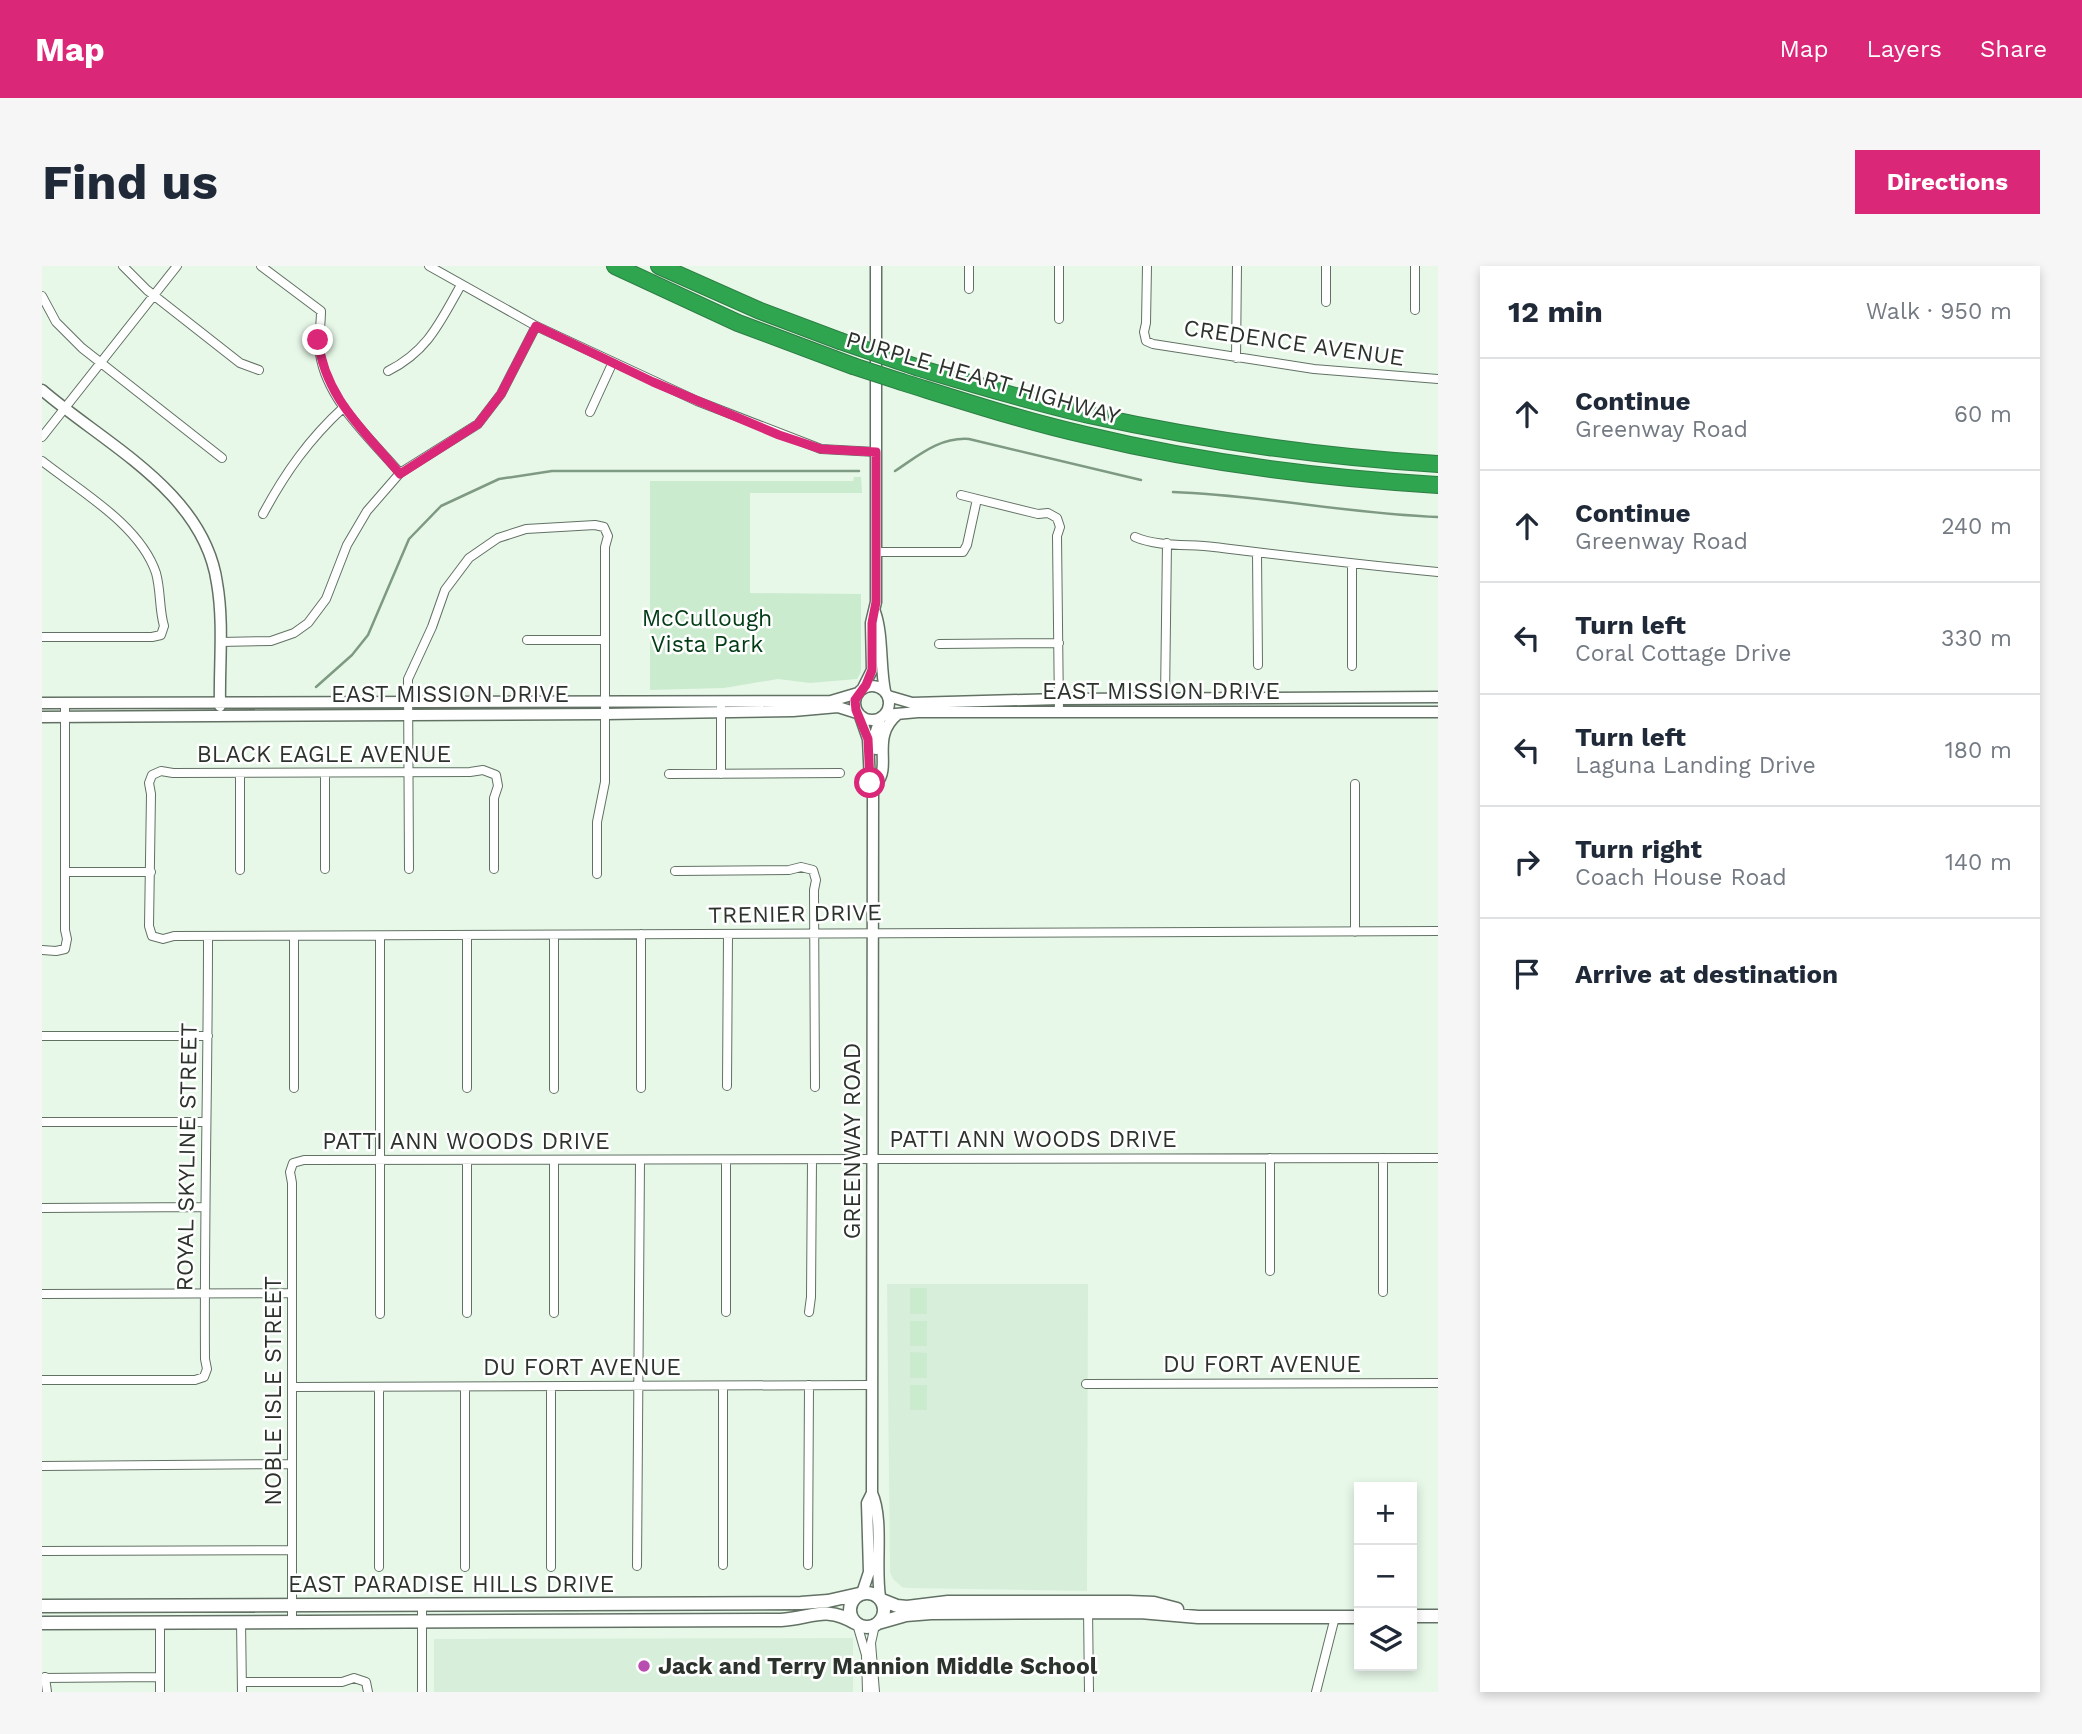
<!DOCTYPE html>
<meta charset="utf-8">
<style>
body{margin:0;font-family:"Work Sans",sans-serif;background:#f6f6f7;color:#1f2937}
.controls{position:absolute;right:21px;bottom:21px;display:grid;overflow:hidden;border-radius:0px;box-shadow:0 4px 10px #0003}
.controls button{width:63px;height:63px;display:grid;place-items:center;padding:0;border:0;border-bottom:2px solid #e0e1e3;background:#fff;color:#1f2937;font:35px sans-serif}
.stop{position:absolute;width:21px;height:21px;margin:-16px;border:5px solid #db2777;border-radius:50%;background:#fff}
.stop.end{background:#db2777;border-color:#fff;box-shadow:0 2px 7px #0008}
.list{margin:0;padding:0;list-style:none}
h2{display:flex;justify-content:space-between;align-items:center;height:91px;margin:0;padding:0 28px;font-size:30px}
h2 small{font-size:23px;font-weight:400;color:#747a83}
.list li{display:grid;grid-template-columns:46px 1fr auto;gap:21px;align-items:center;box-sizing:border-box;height:112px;padding:0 28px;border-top:2px solid #e0e1e3}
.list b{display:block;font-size:26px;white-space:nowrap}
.list p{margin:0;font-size:23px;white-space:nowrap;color:#747a83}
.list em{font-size:23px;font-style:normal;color:#747a83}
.icon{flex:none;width:38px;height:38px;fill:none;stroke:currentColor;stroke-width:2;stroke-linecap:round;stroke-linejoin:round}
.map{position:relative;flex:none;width:1396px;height:1426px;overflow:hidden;border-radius:0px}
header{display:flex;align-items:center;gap:42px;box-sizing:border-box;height:98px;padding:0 35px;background:#db2777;color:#fff}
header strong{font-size:33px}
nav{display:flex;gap:38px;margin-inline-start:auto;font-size:24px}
.intro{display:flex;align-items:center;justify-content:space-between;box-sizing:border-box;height:168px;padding:0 42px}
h1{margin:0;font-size:49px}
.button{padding:18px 32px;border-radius:0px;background:#db2777;color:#fff;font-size:24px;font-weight:700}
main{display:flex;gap:42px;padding:0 42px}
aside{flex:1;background:#fff;border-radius:0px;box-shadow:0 4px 10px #0003}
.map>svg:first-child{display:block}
</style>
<header>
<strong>Map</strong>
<nav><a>Map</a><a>Layers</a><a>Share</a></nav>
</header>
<div class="intro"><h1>Find us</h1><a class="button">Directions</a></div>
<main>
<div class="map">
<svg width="1396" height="1426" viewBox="0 0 1396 1426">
<rect width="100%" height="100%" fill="#e7f8e8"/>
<path fill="#d7efda" d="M 845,1018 L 1046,1018 L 1045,1325 L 866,1322 L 860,1321 L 851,1313 L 848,1306 Z
M 811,1372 L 811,1426 L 392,1426 L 392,1373 Z"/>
<path fill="#cbebcf" d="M 812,211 L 819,211 L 820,227 L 708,227 L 708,327 L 819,328 L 819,406 L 815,413 L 768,417 L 736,413 L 682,422 L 608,424 L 608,215 L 811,215 Z
M 868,1022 L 885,1022 L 885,1048 L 868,1048 Z
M 868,1055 L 885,1055 L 885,1080 L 868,1080 Z
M 868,1086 L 885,1087 L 885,1112 L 868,1112 Z
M 868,1119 L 885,1119 L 885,1144 L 868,1144 Z"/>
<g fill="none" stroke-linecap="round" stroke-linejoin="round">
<path stroke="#7f9a82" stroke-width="2.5" d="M 853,205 C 876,190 897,171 927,173 L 1099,214
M 1131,226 C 1220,229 1307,248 1396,251
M 274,421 L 310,389 L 326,369 L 367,273 L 399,240 L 457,213 L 510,205 L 817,205"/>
<g stroke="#627164" stroke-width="10">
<path id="minor" d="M 81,0 L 105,24 L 198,97 L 217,104
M 219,0 L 279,45 C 279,59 276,72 278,88 C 285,135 329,173 358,207
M 387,0 L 494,60 L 655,135 L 779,183 L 834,186
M 927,0 L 927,23
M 1105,0 L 1104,57 L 1102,66 L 1104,75 L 1111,78 L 1272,103 L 1396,113
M 1284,0 L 1284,36
M 0,30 L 14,56 L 40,82 L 180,192
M 1373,44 L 1373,0
M 1017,53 L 1017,0
M 1194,92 L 1195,0
M 346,105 C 386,85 398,56 419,19
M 548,146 L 570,98
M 0,171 L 135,0
M 0,195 C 38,225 98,259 114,307 C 119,325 117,343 122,360 L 119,369 L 110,371 L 0,371
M 919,229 L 996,248 L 1006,247 L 1015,252 L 1018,261 L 1015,270 L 1017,446
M 221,248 C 243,207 267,173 302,141
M 1093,271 C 1116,281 1147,278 1172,281 C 1247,290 1321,299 1396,306
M 834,286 L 921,286 L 925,279 L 935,233
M 1215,287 L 1216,399
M 1310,298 L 1310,400
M 485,374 L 563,374
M 178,376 L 229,375 L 252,367 L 266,357 L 284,333 L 305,279 L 325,245 L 358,207 L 436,158 L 459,128 L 494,60
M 897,378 L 1017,377
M 1123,432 L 1125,277
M 679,441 L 679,508
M 283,507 L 283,603
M 627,508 L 798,507
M 1313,518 L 1313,666
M 367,603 L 366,413 L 390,361 L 403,324 L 427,292 L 456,272 L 484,263 L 553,259 L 562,261 L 566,270 L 563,281 L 563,516 L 555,556 L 555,608
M 452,603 L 452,532 L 456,520 L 454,509 L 441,504 L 428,506 L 131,507 L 119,505 L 110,509 L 107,517 L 109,528 L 107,660 L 110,670 L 121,673 L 132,670 L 1396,665
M 198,604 L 198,508
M 633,605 L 747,604 L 759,601 L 771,604 L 774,614 L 772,624 L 773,821
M 23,606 L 109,606
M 512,669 L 512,823
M 0,684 L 14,685 L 23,683 L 25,673 L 23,664 L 23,437
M 0,770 L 166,770
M 685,820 L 686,668
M 252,822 L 252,670
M 425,822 L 425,669
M 599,822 L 599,668
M 0,856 L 163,856
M 1341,892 L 1341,1026
M 512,894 L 512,1047
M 0,942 L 163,941
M 1228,1005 L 1228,892
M 0,1028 L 250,1027
M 684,1046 L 684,894
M 767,1046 L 769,1031 L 770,894
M 425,1047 L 425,895
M 338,1048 L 338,670
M 0,1114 L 153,1114 L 162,1111 L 165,1103 L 163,1093 C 162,952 166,811 166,670
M 1044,1118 L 1396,1117
M 250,1121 L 830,1119
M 0,1200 L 250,1198
M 0,1285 L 250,1284
M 681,1299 L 681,1120
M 766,1299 L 767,1119
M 595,1300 L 598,894
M 337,1301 L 337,1121
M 423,1301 L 423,1121
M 509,1301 L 509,1121
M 380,1339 L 380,1426
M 1046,1342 L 1047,1426
M 250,1354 L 250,917 L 248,906 L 251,897 L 262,894 L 1396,892
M 118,1355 L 118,1426
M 199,1355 L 200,1426
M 815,1358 L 824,1389 L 825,1426
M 3,1411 L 5,1426
M 0,1412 L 118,1411
M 200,1416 L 300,1416 L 312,1412 L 324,1416 L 326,1426
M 833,1426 L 829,1377 L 833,1359
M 1274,1426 L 1293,1351"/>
</g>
<g stroke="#627164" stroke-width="13">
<path id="tertiary" d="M 0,124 C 64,179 162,226 175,317 C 182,357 177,400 178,440
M 833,346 C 841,368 838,400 843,425
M813 437a17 17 0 1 1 34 0a17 17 0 1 1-34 0Z
M 821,422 L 830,404 L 829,357 L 834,336 L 834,0
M 846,430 L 870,437 L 1017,433 L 1396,431
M 0,437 L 789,435 L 816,427
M 843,449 L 876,446 L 1396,446
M 818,450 L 826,473 L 828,517 L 831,524 L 830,1227 C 842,1254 833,1299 838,1331
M 0,451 L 563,448 L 751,445 L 796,441 L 815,447
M 834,483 L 833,468 L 838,453
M 835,517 C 850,499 828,471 856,448
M 820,1327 L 827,1306 L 825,1237 L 830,1227"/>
</g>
<g stroke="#627164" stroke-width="15">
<path id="secondary" d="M808 1344a17 17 0 1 1 34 0a17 17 0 1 1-34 0Z
M 840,1334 L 855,1340 L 865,1341 L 906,1336 L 1087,1336 L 1112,1337 L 1135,1343
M 0,1340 L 759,1337 L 786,1335 L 817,1328
M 1370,1350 L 1396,1350
M 0,1357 L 739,1354 C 770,1352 784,1339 813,1357
M 836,1357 L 864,1349 L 889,1347 L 1098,1346 L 1156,1351 L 1317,1351"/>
</g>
<g stroke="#2e7d43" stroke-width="18">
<path id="motorway" d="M 573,0 L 696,57 L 811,100
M 617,0 L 716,44 L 798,75
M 877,102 C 934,119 990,136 1047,149 C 1162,174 1279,191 1396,198
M 860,116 C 921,135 982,155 1044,169 C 1160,197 1278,212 1396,219"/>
</g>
<use href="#minor" stroke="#fff" stroke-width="8"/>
<use href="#tertiary" stroke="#fff" stroke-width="10"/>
<use href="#secondary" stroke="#fff" stroke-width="12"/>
<use href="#motorway" stroke="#2fa550" stroke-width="16"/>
<g stroke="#2e7d43" stroke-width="18" stroke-linecap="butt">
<path id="motorway-bridge" d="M 798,75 L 877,102
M 811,100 L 860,116"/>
</g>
<use href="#motorway-bridge" stroke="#2fa550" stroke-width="16"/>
</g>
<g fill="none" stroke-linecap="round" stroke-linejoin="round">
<path stroke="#db2777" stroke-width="9" d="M 276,74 C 283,132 323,165 358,208 L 436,158 L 459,128 L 494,60 L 611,116 L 737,169 L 779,183 L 834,186 L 834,336 L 830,357 L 830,404 L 824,419 L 813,434 L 814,444 L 826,473 L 828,517"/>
</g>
<circle fill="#b84eb0" stroke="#fff" stroke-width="2.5" cx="602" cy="1400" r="7"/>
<g text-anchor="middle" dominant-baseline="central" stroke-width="5" stroke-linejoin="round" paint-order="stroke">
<g font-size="23" fill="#2c322c" stroke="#fff">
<text transform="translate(1252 77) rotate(8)">CREDENCE AVENUE</text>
<text transform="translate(941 112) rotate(16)">PURPLE HEART HIGHWAY</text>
<text x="1119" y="425">EAST MISSION DRIVE</text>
<text x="408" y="428">EAST MISSION DRIVE</text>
<text x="282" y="488">BLACK EAGLE AVENUE</text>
<text transform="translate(753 648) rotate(-1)">TRENIER DRIVE</text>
<text x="991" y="873">PATTI ANN WOODS DRIVE</text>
<text x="424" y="875">PATTI ANN WOODS DRIVE</text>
<text transform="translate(810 875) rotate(-90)">GREENWAY ROAD</text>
<text transform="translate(145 891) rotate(-89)">ROYAL SKYLINE STREET</text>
<text x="1220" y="1098">DU FORT AVENUE</text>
<text x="540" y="1101">DU FORT AVENUE</text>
<text transform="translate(231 1125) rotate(-90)">NOBLE ISLE STREET</text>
<text x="409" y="1318">EAST PARADISE HILLS DRIVE</text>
</g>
<g font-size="23" fill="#013c15" stroke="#fff">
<text x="665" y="352">McCullough<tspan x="665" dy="26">Vista Park</tspan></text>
</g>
<g font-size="23" font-weight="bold" fill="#2c322c" stroke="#fff" text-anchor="start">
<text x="616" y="1400">Jack and Terry Mannion Middle School</text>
</g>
</g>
</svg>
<div class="controls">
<button>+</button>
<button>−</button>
<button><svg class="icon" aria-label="layers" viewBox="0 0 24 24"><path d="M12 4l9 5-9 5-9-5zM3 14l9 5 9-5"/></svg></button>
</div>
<div class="stop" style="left:828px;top:517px"></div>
<div class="stop end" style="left:276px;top:74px"></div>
</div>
<aside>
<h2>12 min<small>Walk · 950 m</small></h2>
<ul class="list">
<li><svg class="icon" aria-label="ahead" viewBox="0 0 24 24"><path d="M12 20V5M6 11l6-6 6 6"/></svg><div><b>Continue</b><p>Greenway Road</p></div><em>60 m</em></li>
<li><svg class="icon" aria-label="ahead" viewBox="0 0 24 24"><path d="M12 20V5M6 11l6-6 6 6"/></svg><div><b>Continue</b><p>Greenway Road</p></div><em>240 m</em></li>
<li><svg class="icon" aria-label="left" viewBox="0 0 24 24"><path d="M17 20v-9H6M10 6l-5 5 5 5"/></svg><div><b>Turn left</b><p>Coral Cottage Drive</p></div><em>330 m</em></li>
<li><svg class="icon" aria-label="left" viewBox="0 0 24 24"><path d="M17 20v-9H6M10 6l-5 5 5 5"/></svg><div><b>Turn left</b><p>Laguna Landing Drive</p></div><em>180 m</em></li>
<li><svg class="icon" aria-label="right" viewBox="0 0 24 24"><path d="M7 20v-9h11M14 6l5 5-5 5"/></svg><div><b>Turn right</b><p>Coach House Road</p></div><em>140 m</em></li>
<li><svg class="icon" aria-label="arrive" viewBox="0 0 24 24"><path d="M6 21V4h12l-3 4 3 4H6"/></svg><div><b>Arrive at destination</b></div></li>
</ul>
</aside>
</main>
